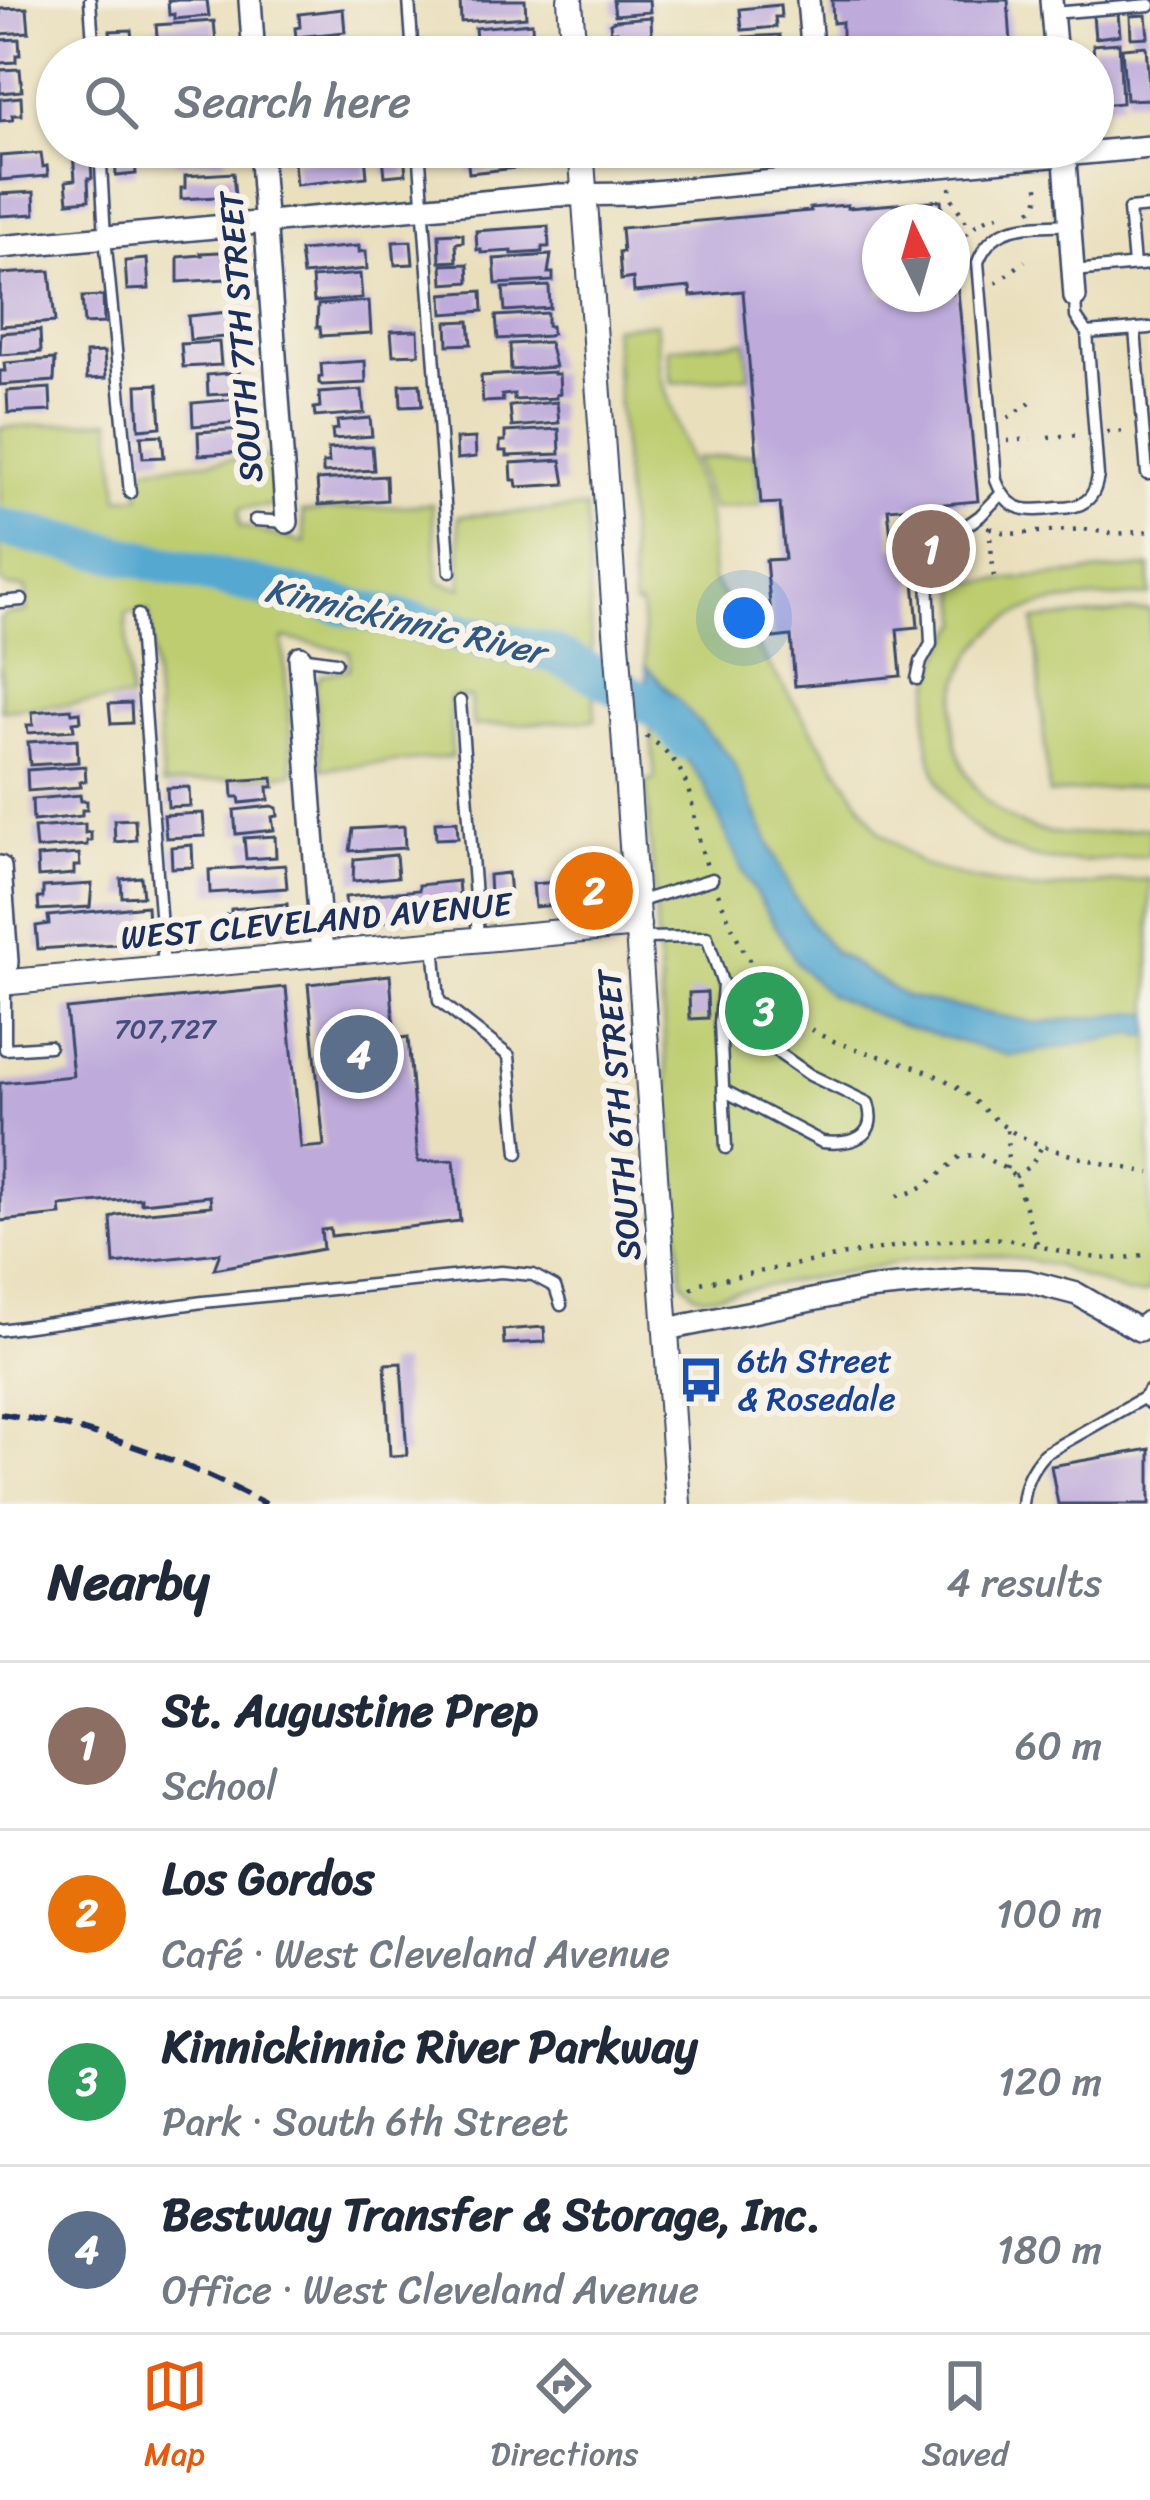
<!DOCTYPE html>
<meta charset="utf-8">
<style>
body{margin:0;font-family:Sriracha,sans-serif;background:#f2f2f3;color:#1f2937}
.compass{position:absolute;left:862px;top:204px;width:108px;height:108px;border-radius:50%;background:#fff;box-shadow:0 3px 9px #0004;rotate:355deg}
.you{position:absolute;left:744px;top:618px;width:42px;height:42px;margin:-30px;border:9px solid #fff;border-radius:50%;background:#1a73e8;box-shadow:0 0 0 18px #1a73e833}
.badge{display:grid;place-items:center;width:78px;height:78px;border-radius:50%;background:#ea580c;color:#fff;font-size:39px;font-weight:700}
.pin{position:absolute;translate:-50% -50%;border:6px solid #fff;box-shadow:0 3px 12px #0006}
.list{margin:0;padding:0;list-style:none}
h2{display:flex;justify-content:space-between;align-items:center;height:156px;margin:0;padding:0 48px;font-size:51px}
h2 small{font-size:39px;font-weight:400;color:#747a83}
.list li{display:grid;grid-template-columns:78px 1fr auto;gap:36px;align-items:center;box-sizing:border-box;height:168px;padding:0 48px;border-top:3px solid #e0e1e3}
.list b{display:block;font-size:45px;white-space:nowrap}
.list p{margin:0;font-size:39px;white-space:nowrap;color:#747a83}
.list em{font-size:39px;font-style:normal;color:#747a83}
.icon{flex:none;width:66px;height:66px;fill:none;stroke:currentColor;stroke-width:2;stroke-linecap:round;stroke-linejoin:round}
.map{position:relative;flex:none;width:1150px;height:1504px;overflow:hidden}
.search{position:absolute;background:#fff;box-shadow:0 3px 9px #0004;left:36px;right:36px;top:36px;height:132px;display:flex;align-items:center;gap:30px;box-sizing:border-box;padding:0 42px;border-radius:66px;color:#747a83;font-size:45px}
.sheet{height:828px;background:#fff}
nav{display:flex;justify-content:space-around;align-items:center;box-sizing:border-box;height:168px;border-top:3px solid #e0e1e3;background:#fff;font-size:33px;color:#747a83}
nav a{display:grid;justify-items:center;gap:6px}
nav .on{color:#ea580c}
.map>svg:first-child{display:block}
</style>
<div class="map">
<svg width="1150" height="1504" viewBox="0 0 1150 1504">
<rect width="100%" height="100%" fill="#f7f3e8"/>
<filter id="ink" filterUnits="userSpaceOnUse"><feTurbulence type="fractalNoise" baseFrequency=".00833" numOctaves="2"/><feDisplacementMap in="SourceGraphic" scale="24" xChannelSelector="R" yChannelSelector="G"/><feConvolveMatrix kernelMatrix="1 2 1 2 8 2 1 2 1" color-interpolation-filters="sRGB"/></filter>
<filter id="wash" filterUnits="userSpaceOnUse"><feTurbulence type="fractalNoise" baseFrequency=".004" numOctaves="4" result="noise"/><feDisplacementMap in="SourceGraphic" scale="48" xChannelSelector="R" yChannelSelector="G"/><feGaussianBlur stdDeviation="2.7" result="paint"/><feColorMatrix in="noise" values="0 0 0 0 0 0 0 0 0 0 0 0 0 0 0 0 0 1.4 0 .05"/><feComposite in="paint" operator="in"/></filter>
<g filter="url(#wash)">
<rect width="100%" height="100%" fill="#e9dfbb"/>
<path fill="#bdcd70" stroke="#6c7e67" stroke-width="3" d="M 656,323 L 661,377 L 709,517 L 713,580 L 879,831 L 922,865 L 971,879 L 1035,890 L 1150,879 L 1150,1014 L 1139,1013 L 1036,1023 L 906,997 L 834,951 L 812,925 L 790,889 L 731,758 L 646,666 L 641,606 L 634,606 L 613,327 Z
M 746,341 L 749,376 L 672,383 L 668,348 Z
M 111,420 L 119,498 L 140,496 L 138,468 L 269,456 L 273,504 L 271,506 L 242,508 L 239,512 L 240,526 L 305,543 L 302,512 L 432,504 L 439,582 L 462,588 L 458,516 L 586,508 L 595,720 L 473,726 L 470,697 L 449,698 L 452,757 L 322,769 L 315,686 L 321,675 L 349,669 L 350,652 L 285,638 L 283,640 L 293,773 L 163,785 L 149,611 L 126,613 L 130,699 L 1,710 L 0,618 L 9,614 L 27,612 L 26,588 L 8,587 L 0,581 L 0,428 Z
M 755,453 L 760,505 L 712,509 L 695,459 Z
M 1150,567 L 1150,595 C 1109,599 1050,596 1014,616 C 927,665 935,795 1031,828 C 1068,841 1112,831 1150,827 L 1150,855 C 1110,859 1068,867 1029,856 C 921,826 899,706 961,622 L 957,584 Z
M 1150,610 L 1150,785 L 1049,794 L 1034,620 Z
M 650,722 L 672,740 L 703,782 L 744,874 L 903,1026 L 1134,1034 L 1150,1037 L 1150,1291 L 1143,1294 L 1126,1293 L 1055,1266 L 1003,1255 L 930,1257 L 704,1297 L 695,1294 L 682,1281 L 646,781 L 655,780 Z"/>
<path fill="#55a8d0" stroke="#386c97" stroke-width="3" d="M 646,666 L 731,758 L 790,889 L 812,925 L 834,952 L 906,997 L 1036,1023 L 1139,1013 L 1150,1014 L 1150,1037 L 1134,1034 L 1011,1056 L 903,1026 L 829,995 L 799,966 L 744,874 L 703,782 L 672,740 L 650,722 Z"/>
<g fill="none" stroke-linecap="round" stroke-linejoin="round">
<path stroke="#55a8d0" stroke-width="39" d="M 0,527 L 551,653 L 604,679 L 664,714 L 685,740"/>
</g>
<g id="blocks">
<path fill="#beaadb" d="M 168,0 L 207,0 L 209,16 L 174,19 L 174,14 L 169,15 Z
M 460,0 L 525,0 L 526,17 L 461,22 Z
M 613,0 L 649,0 L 650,12 L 615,15 Z
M 832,0 L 1008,0 L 1012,57 L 842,57 L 842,22 L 833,23 Z
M 780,5 L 781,17 L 775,17 L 776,27 L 742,30 L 740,9 Z
M 27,8 L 29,32 L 0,34 L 0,9 Z
M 343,9 L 345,32 L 296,37 L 295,28 L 300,27 L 299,14 Z
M 1118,13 L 1120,35 L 1095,38 L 1093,15 Z
M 1146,15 L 1148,37 L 1131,38 L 1130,16 Z
M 651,17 L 652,42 L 618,44 L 617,31 L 611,32 L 610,23 L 616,20 Z
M 214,21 L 216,43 L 158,47 L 156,25 Z
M 532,23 L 533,46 L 477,50 L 475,28 Z
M 131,30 L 133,50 L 112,52 L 110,31 Z
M 780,35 L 782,57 L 741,57 L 740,49 L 745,48 L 744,37 Z
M 19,39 L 20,55 L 16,55 L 16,62 L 0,63 L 0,40 Z
M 339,39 L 341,57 L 305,57 L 304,42 Z
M 1119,43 L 1122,103 L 1098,105 L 1093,45 Z
M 1146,46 L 1150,99 L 1126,100 L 1122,48 Z
M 20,69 L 22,91 L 0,93 L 0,70 Z
M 21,97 L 22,115 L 12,115 L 13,120 L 0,121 L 0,99 Z
M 174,147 L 226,147 L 226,160 L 175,163 Z
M 466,147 L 549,147 L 550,156 L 544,157 L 545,165 L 469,173 Z
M 616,147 L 666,147 L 667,161 L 617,164 Z
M 134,148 L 136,174 L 116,176 L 115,149 Z
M 90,150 L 92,178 L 88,178 L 89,200 L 68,202 L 66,181 L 75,180 L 73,151 Z
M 41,153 L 43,167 L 47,166 L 48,176 L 0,180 L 0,156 Z
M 365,154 L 367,177 L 296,185 L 294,161 Z
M 404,154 L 406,174 L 385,176 L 383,156 Z
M 233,173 L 235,196 L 181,199 L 181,188 L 185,188 L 185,176 Z
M 34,192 L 35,214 L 0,216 L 0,194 Z
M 941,200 L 943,222 L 880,222 L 880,294 L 952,294 L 952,260 L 955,260 L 978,501 L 888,509 L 892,547 L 911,546 L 918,627 L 897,629 L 901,676 L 795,686 L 791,636 L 773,638 L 766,560 L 785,559 L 780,503 L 761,504 L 743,291 L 691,296 L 690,287 L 634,292 L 633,278 L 621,280 L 619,252 L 623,252 L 621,228 L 811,211 L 810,208 L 847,205 L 847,208 Z
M 548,226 L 549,247 L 542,247 L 542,252 L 512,254 L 512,251 L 481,253 L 481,250 L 477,250 L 476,231 Z
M 455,233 L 463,234 L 463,242 L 456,243 L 457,261 L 440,262 L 439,234 Z
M 411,241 L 413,264 L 395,265 L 393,242 Z
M 359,246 L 359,252 L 366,251 L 367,269 L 303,275 L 300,251 Z
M 240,251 L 242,278 L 178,282 L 178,257 L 202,255 L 201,253 Z
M 551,255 L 548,273 L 553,273 L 553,281 L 496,284 L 494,259 Z
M 147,259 L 149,289 L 127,290 L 125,261 Z
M 468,264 L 469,282 L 443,284 L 442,265 Z
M 50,271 L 55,322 L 0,326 L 0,274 Z
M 360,274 L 362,298 L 314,302 L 312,278 Z
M 549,286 L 550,308 L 505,311 L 503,288 Z
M 482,291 L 483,311 L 443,314 L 442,294 Z
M 103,296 L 104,323 L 84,324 L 82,297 Z
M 369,301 L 371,333 L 321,336 L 320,327 L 317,327 L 318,305 Z
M 229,312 L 231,327 L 236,327 L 236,336 L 190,340 L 188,316 Z
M 547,313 L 547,326 L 551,326 L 552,334 L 548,336 L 498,339 L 496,316 Z
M 469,321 L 471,344 L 448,345 L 447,322 Z
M 40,330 L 41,352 L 0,355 L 1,333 Z
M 418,330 L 419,354 L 393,355 L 391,331 Z
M 219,342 L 221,365 L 183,367 L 181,344 Z
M 549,342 L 555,367 L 511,370 L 510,344 Z
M 104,352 L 106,378 L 87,379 L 86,353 Z
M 55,359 L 54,381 L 0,385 L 0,371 L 5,371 L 4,363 Z
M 365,361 L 366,383 L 322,385 L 319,383 L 319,377 L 322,377 L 321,364 Z
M 239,372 L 240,393 L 208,395 L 207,375 Z
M 554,372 L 554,374 L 559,374 L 560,394 L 556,395 L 556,398 L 514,400 L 514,394 L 502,395 L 503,401 L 483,402 L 481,376 Z
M 158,384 L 161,427 L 139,429 L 137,385 Z
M 420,384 L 422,406 L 401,407 L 400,385 Z
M 50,388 L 51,411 L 8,413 L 7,391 Z
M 362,390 L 364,413 L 315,417 L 314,408 L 320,407 L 319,393 Z
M 239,399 L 244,422 L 193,426 L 192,403 Z
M 557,402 L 559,423 L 512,427 L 510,406 Z
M 370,418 L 372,436 L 333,439 L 332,430 L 338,429 L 337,421 Z
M 242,429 L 244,452 L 199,455 L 198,432 Z
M 559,429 L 560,454 L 507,456 L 507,451 L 500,451 L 500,441 L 505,441 L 505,432 Z
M 162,435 L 164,457 L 143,458 L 141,436 Z
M 475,438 L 476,457 L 457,459 L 456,439 Z
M 372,446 L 374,470 L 323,473 L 323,463 L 329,463 L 328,449 Z
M 561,460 L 565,484 L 517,487 L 516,480 L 512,480 L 511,463 Z
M 386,476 L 387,500 L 319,505 L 317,480 Z
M 131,703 L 132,723 L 111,724 L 109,704 Z
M 71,709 L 72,713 L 80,712 L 81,721 L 73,722 L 74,730 L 28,733 L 27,725 L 33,725 L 32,712 Z
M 77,739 L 78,762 L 30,765 L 28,742 Z
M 85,766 L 86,781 L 80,782 L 81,787 L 28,791 L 27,770 Z
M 273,778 L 274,787 L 268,787 L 269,800 L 240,803 L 239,797 L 233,797 L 232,781 Z
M 189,787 L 190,806 L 168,807 L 167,788 Z
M 80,795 L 81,801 L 87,801 L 87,810 L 82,810 L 82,816 L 33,821 L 32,799 Z
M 272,806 L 277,808 L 278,816 L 272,817 L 274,830 L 236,834 L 234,810 Z
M 203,813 L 205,836 L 166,838 L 164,815 Z
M 135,819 L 136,840 L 115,842 L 114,820 Z
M 457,821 L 458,838 L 436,839 L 435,822 Z
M 85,824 L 85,833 L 91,832 L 91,841 L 87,841 L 87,845 L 36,849 L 34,828 Z
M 404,826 L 405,848 L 350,851 L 353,829 Z
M 275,836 L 276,857 L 246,859 L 244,838 Z
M 192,845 L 193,867 L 172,868 L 171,847 Z
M 79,854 L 80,866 L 74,866 L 74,874 L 38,877 L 37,857 Z
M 396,855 L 398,877 L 353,881 L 354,859 Z
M 285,865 L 287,888 L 210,893 L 209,870 Z
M 589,866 L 590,878 L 602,877 L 605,901 L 535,907 L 533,884 L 571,881 L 569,867 Z
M 508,873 L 510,895 L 490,896 L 489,875 Z
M 141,877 L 143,896 L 122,897 L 121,879 Z
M 458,881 L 461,914 L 347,925 L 345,897 L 419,890 L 419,885 Z
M 92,884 L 90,907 L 39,910 L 38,898 L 43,898 L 43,887 Z
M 287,904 L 289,929 L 233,934 L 232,930 L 227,931 L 226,915 L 231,914 L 231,909 Z
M 147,906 L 149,942 L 38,949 L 36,926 L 49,924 L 48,916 Z
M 390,975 L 395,1039 L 408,1037 L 418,1162 L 454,1160 L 460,1221 L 331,1236 L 330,1229 L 321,1230 L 323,1249 L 214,1269 L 220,1253 L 114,1264 L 111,1218 L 117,1215 L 211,1206 L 210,1196 L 141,1203 L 141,1198 L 60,1206 L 61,1215 L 0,1221 L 0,1083 L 73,1076 L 66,1009 L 286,987 L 301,1148 L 324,1146 L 308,984 Z
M 707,992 L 708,1018 L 690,1019 L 689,993 Z
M 544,1327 L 545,1342 L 504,1344 L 503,1330 Z
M 401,1363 L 407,1455 L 390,1456 L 385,1364 Z
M 1150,1449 L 1150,1504 L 1058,1504 L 1051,1466 Z"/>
</g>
</g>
<g filter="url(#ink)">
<use href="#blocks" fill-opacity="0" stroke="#3a496c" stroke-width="3"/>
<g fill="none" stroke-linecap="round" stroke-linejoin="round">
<g stroke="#3a496c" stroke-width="15">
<path id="service" d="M 90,0 L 94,57
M 409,0 L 413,57
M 1052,13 L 1150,5
M 100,147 L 105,237 L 130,493
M 419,147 L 450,572
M 1069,224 C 1031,227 994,220 978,262 L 996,480 C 1008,513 1027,512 1058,508 C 1067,508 1078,507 1086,501 C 1094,495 1096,486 1098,476 L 1087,333 L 1076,317 L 1075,297
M 1134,265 L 1129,209 L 1150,207
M 1073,271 L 1150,264
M 1135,329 L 1147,474 L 1150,474
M 1087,333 L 1150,328
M 255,520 L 287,522
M 0,602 L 22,600
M 138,615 L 164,968
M 300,657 L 336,662
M 917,679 L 921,662 L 931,644 L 928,579 L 933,558 L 946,540 L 980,516 L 1001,494
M 460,701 L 478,936
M 637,902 L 712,879
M 642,938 L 707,937 L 723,985 L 720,1023 L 726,1148
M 434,944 L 439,1001 L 509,1056 L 518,1153
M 5,986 L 5,1049 L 49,1046
M 723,1090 L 822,1142 C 851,1145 879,1138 868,1103 L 810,1075 L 780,1054 L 723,985
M 0,1330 L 203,1302 L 501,1272 L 533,1275 L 555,1287 L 561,1305
M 1150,1390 L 1143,1398 L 1150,1404
M 1022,1504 C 1024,1483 1030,1470 1044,1454 L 1143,1398"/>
</g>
<g stroke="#3a496c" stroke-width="26">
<path id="minor" d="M 250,0 L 254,57
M 808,0 L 813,57
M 1051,0 L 1056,57
M 260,147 L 287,522
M 819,147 L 822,176
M 1064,147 L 1075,297
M 0,247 L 557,195 L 632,194 L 1150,147
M 300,657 L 322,954
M 0,867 L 7,961 L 5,983
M 667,1329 L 867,1289 L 972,1279 L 1027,1281 L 1077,1294 L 1139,1330 L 1150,1321"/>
</g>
<g stroke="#3a496c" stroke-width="28">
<path id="tertiary" d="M 570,0 L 574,57
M 581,147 L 616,630
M 624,731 L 678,1504
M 0,983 L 638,925"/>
</g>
<path stroke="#3a496c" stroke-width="4.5" stroke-dasharray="3 9" stroke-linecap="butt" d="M 950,187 L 951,197 L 970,229
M 1030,210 C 1042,204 1038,190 1037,178
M 955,256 C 964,230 980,218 1007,213
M 996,283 L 1025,261
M 1008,418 L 1036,399
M 1107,432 L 1131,431
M 1048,437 L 1078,435
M 1007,441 L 1031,439
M 989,526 L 994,578
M 990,528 L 1009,534 L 1083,529 L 1115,534 L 1150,531
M 646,736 C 701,771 687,814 707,866
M 718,893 C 742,955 775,1020 841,1044 C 875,1056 913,1063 945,1080 C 972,1094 991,1121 1018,1135 C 1057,1155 1107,1164 1150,1173
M 1006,1169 L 1008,1163 L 1007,1127
M 1015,1177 L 1032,1164 L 1042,1146
M 897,1196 C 923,1192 941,1173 960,1156 L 980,1155 L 1006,1169 L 1015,1177 L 1038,1246
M 691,1289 L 700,1283 C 790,1267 886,1243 976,1238 C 1038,1235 1085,1272 1150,1253"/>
<use href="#service" stroke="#fff" stroke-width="10"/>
<use href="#minor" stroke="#fff" stroke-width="21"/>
<use href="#tertiary" stroke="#fff" stroke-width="24"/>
<path stroke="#1b2f5e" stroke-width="6" stroke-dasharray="18 9" stroke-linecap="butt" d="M 0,1414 C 94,1427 182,1460 266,1504"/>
<g stroke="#3a496c" stroke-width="28" stroke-linecap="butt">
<path id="tertiary-bridge" d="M 616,630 L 624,731"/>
</g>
<use href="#tertiary-bridge" stroke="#fff" stroke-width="24"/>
</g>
</g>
<defs>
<g id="bus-bare" transform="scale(3.6)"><path d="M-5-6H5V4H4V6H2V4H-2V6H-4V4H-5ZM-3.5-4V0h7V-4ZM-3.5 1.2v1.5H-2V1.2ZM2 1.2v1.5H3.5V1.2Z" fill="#1a4fb4" stroke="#f7f3e8" stroke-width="2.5" paint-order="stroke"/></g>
</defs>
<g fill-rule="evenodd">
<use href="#bus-bare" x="701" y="1380"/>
</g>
<g text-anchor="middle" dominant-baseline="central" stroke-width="12" stroke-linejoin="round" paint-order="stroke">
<g font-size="27" fill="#444e7d">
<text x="165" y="1029">707,727</text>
</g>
<g font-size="33" fill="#1b2f5e" stroke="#f7f3e8">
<text transform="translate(241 337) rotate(-94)">SOUTH 7TH STREET</text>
<text transform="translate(316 921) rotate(-5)">WEST CLEVELAND AVENUE</text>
<text transform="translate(619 1115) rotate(-94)">SOUTH 6TH STREET</text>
</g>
<g font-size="33" fill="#164399" stroke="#f7f3e8" text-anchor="start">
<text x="737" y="1361">6th Street<tspan x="737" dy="38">&amp; Rosedale</tspan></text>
</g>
<g font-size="36" font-style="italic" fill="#2f5986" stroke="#f7f3e8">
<text transform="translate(405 621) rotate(13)">Kinnickinnic River</text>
</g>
</g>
</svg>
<svg class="compass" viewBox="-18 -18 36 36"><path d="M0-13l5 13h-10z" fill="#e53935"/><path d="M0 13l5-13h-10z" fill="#747a83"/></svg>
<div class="you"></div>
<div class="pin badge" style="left:931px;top:549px;background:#8d6e63">1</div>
<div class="pin badge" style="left:594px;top:891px;background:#e8710a">2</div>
<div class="pin badge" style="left:764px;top:1011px;background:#2e9e5b">3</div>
<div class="pin badge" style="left:359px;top:1054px;background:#5c6f8a">4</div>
<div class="search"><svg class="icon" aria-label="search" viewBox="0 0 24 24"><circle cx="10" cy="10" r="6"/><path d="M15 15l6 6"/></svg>Search here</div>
</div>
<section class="sheet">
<h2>Nearby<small>4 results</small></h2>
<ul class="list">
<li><span class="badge" style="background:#8d6e63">1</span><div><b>St. Augustine Prep</b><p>School</p></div><em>60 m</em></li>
<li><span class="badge" style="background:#e8710a">2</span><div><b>Los Gordos</b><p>Café · West Cleveland Avenue</p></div><em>100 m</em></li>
<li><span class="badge" style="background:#2e9e5b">3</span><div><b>Kinnickinnic River Parkway</b><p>Park · South 6th Street</p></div><em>120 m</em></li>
<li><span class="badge" style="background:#5c6f8a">4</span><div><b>Bestway Transfer &amp; Storage, Inc.</b><p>Office · West Cleveland Avenue</p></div><em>180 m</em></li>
</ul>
</section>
<nav>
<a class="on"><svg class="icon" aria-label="map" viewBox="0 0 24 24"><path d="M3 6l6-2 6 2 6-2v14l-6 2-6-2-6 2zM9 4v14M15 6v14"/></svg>Map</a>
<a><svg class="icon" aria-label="directions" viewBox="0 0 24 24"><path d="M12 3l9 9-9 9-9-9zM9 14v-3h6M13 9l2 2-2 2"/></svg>Directions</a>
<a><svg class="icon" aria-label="saved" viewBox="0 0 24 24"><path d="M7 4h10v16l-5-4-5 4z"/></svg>Saved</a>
</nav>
